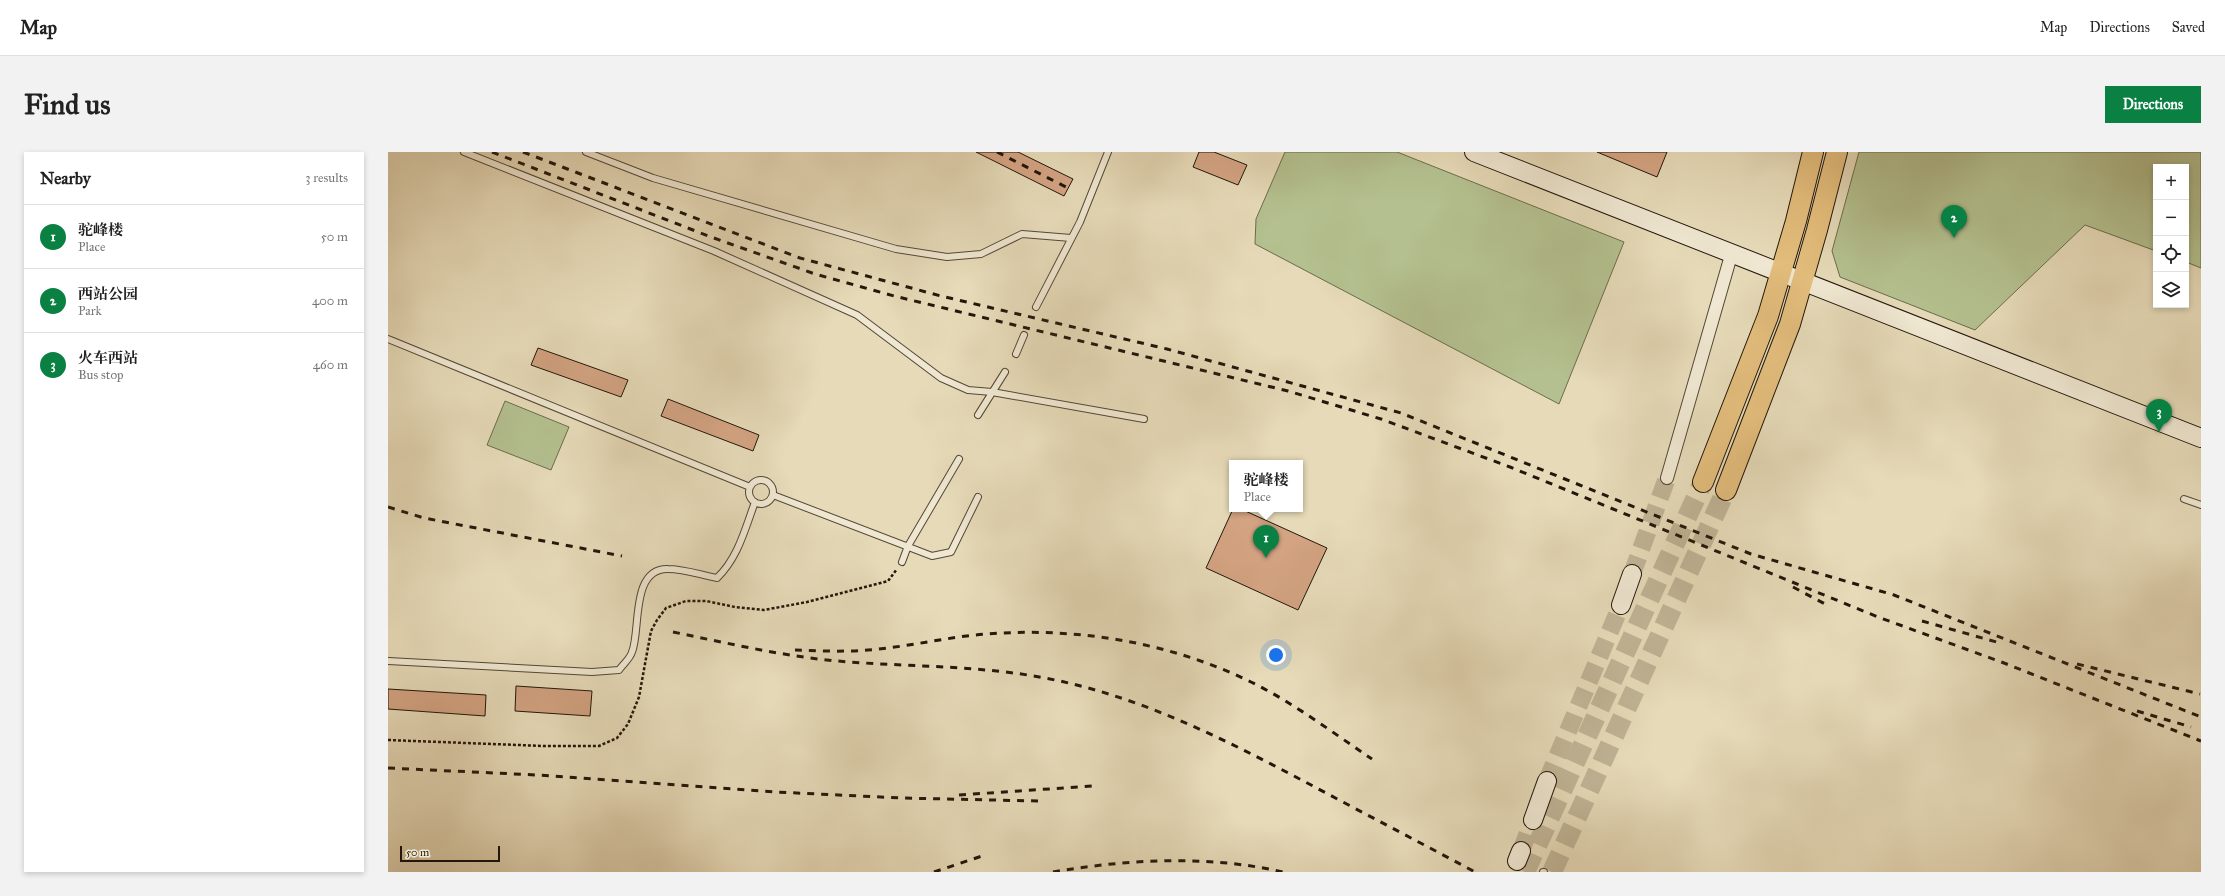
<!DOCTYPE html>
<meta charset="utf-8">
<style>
body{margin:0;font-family:"IM FELL Great Primer","Noto Serif SC",serif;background:#f2f2f2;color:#222}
.controls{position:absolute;right:12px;top:12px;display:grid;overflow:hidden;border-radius:0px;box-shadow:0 2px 6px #0003}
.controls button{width:36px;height:36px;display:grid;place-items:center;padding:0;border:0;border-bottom:1px solid #e0e0e0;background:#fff;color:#222;font:20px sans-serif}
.scale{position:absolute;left:12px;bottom:10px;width:100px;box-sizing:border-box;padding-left:4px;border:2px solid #22170b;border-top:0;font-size:11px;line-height:14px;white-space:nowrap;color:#22170b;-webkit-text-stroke:3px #efe7d1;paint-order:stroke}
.you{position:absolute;left:888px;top:503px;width:14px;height:14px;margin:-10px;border:3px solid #fff;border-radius:50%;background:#1a73e8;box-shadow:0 0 0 6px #1a73e833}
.badge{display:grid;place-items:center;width:26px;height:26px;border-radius:50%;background:#0b8043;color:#fff;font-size:13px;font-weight:700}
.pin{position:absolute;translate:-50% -33px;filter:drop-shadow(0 1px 2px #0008)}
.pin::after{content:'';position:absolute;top:21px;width:14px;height:12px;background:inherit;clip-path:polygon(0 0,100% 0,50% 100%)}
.popup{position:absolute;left:841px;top:308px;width:74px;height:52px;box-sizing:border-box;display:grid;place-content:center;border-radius:0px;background:#fff;filter:drop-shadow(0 1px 3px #0005);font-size:13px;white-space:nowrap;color:#767676}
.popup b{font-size:15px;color:#222}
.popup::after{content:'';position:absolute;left:50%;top:100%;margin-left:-8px;border:8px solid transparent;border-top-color:#fff}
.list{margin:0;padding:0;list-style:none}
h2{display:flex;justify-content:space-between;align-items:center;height:52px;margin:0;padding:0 16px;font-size:17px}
h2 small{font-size:13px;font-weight:400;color:#767676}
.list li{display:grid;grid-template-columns:26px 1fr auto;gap:12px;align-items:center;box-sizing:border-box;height:64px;padding:0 16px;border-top:1px solid #e0e0e0}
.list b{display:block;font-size:15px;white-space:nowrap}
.list p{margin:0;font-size:13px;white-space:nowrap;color:#767676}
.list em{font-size:13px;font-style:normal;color:#767676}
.icon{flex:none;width:22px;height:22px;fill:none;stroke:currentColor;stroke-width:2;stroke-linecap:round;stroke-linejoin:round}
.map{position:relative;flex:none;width:1813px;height:720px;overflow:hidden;border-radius:0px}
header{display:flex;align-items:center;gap:24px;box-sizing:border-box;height:56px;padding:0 20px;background:#fff;border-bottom:1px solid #e0e0e0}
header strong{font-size:19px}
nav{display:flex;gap:22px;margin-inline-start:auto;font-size:14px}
.intro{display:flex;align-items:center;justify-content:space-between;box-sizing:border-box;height:96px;padding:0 24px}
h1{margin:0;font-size:28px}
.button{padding:10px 18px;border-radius:0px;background:#0b8043;color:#fff;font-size:14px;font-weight:700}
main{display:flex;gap:24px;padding:0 24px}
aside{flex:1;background:#fff;border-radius:0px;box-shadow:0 2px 6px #0003}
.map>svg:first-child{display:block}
</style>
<header>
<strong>Map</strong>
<nav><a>Map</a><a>Directions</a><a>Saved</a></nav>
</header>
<div class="intro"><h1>Find us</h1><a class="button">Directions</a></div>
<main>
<aside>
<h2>Nearby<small>3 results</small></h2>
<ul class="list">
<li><span class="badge">1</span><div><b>驼峰楼</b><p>Place</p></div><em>50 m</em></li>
<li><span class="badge">2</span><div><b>西站公园</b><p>Park</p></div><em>400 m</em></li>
<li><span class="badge">3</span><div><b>火车西站</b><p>Bus stop</p></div><em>460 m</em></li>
</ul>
</aside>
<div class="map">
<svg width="1813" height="720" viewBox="0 0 1813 720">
<rect width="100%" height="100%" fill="#e6dab8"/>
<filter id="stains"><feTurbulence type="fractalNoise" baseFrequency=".005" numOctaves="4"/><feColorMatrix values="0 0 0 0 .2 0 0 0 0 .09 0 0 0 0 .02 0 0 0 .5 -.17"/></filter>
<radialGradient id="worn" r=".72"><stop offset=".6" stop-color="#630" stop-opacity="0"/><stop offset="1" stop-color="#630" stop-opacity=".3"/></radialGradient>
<path fill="#b4c08f" stroke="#6b6c4d" d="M 897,0 L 1009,0 L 1236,90 L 1171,252 L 867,92 L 868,67 Z
M 1471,0 L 1813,0 L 1813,116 L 1798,110 L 1798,15 L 1768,15 L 1768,99 L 1697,73 L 1587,178 L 1452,125 L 1444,99 Z
M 117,249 L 181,275 L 163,318 L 99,293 Z"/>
<path fill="#d3a382" stroke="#22170b" d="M 588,0 L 630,0 L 685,27 L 676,44 Z
M 811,0 L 826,0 L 859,13 L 850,33 L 805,15 Z
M 1209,0 L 1279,0 L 1269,25 Z
M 150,196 L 240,228 L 233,245 L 143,213 Z
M 280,247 L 371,283 L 365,299 L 273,264 Z
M 845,357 L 853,357 L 939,396 L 910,458 L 818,416 Z
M 128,534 L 204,539 L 202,564 L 127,559 Z
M 0,537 L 98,543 L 97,564 L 0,557 Z"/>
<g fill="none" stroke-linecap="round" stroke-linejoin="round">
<path stroke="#bfb395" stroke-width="18" stroke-dasharray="18 9" stroke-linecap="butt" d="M 1244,422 L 1279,326
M 1159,629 L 1233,453
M 1133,699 L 1145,668"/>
<path stroke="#bfb395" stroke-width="20" stroke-dasharray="20 10" stroke-linecap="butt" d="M 1137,720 L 1315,330
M 1164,720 L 1338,338"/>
<g stroke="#534836" stroke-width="8">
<path id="lane" d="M 76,0 L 326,99 L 469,163 L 553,226 L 580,238 L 604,240 L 756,267
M 198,0 L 265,26 L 508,97 L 559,105 L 593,102 L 634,82 L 683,86
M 648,155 L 692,70 L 720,0
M 0,187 L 362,335
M 628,202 L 636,183
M 590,263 L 617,220
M361 340a12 12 0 1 1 24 0a12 12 0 1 1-24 0Z
M 385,343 L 544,404 L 563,400 L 590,345
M 1796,347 L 1813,353
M 514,410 L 520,394 L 571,307
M 0,509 L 204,520 L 231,518 C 235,512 242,507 244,500 C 253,479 242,416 280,417 C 296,417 313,423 329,426 C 350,406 357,377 367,350
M 1155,720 L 1156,720"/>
</g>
<g stroke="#534836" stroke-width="14">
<path id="street" d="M 1279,326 L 1344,100"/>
</g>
<g stroke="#22170b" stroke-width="20">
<path id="secondary" d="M 1086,0 L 1813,286
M 1233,453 L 1244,422
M 1145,668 L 1159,629
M 1129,709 L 1133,699"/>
</g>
<g stroke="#22170b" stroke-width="22">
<path id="primary" d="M 1315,330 L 1380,164 L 1408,69 L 1425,0
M 1338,338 L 1402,172 L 1429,78 L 1449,0"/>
</g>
<path stroke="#22170b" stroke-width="2.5" stroke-dasharray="3 2" stroke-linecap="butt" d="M 0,588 L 156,594 L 211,594 L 229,586 L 240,572 L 251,545 L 263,479 L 269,468 L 278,456 L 298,449 L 318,449 L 347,455 L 376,458 L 419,450 L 500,429 L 509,417"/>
<use href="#lane" stroke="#efe7d1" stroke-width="6"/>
<use href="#street" stroke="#efe7d1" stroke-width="12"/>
<use href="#secondary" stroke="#efe7d1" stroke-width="18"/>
<use href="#primary" stroke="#e3bd7c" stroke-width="20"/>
<path stroke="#22170b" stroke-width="3" stroke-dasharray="7 7" stroke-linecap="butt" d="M 104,0 L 323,85 L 427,122 L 506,144 L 900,239 L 993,267 L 1122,315 L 1490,465 L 1616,511 L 1813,589
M 135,0 L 412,106 L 553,144 L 779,197 L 1013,261 L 1363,402 L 1506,443 L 1813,565
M 609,0 L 680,36
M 0,355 L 36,366 L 234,404
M 1405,435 L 1437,452
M 1534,469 L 1612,491
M 285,480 C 339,491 394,504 449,509 C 518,515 589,513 657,526 C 753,544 840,589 925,634 C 979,663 1033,691 1087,720
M 407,498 C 431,499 457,500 480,498 C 520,495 559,485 598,482 C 689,475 781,490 863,530 C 906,551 945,581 984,607
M 1689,512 L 1812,542
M 1749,559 L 1803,575
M 0,616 L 149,623 L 388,640 L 513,646 L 650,649
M 571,643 L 705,634
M 546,720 L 597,703
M 665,720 C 741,707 820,703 895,720"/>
</g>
<rect width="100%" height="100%" filter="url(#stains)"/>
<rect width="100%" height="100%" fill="url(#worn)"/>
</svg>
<div class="controls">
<button>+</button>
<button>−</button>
<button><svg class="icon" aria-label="locate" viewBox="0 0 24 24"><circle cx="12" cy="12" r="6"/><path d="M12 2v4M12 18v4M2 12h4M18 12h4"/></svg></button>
<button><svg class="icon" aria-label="layers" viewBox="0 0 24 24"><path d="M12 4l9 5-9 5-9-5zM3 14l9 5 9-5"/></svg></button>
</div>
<div class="scale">50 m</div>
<div class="you"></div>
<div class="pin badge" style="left:878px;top:406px">1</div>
<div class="popup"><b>驼峰楼</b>Place</div>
<div class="pin badge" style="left:1566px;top:86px">2</div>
<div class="pin badge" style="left:1771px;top:280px">3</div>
</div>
</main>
